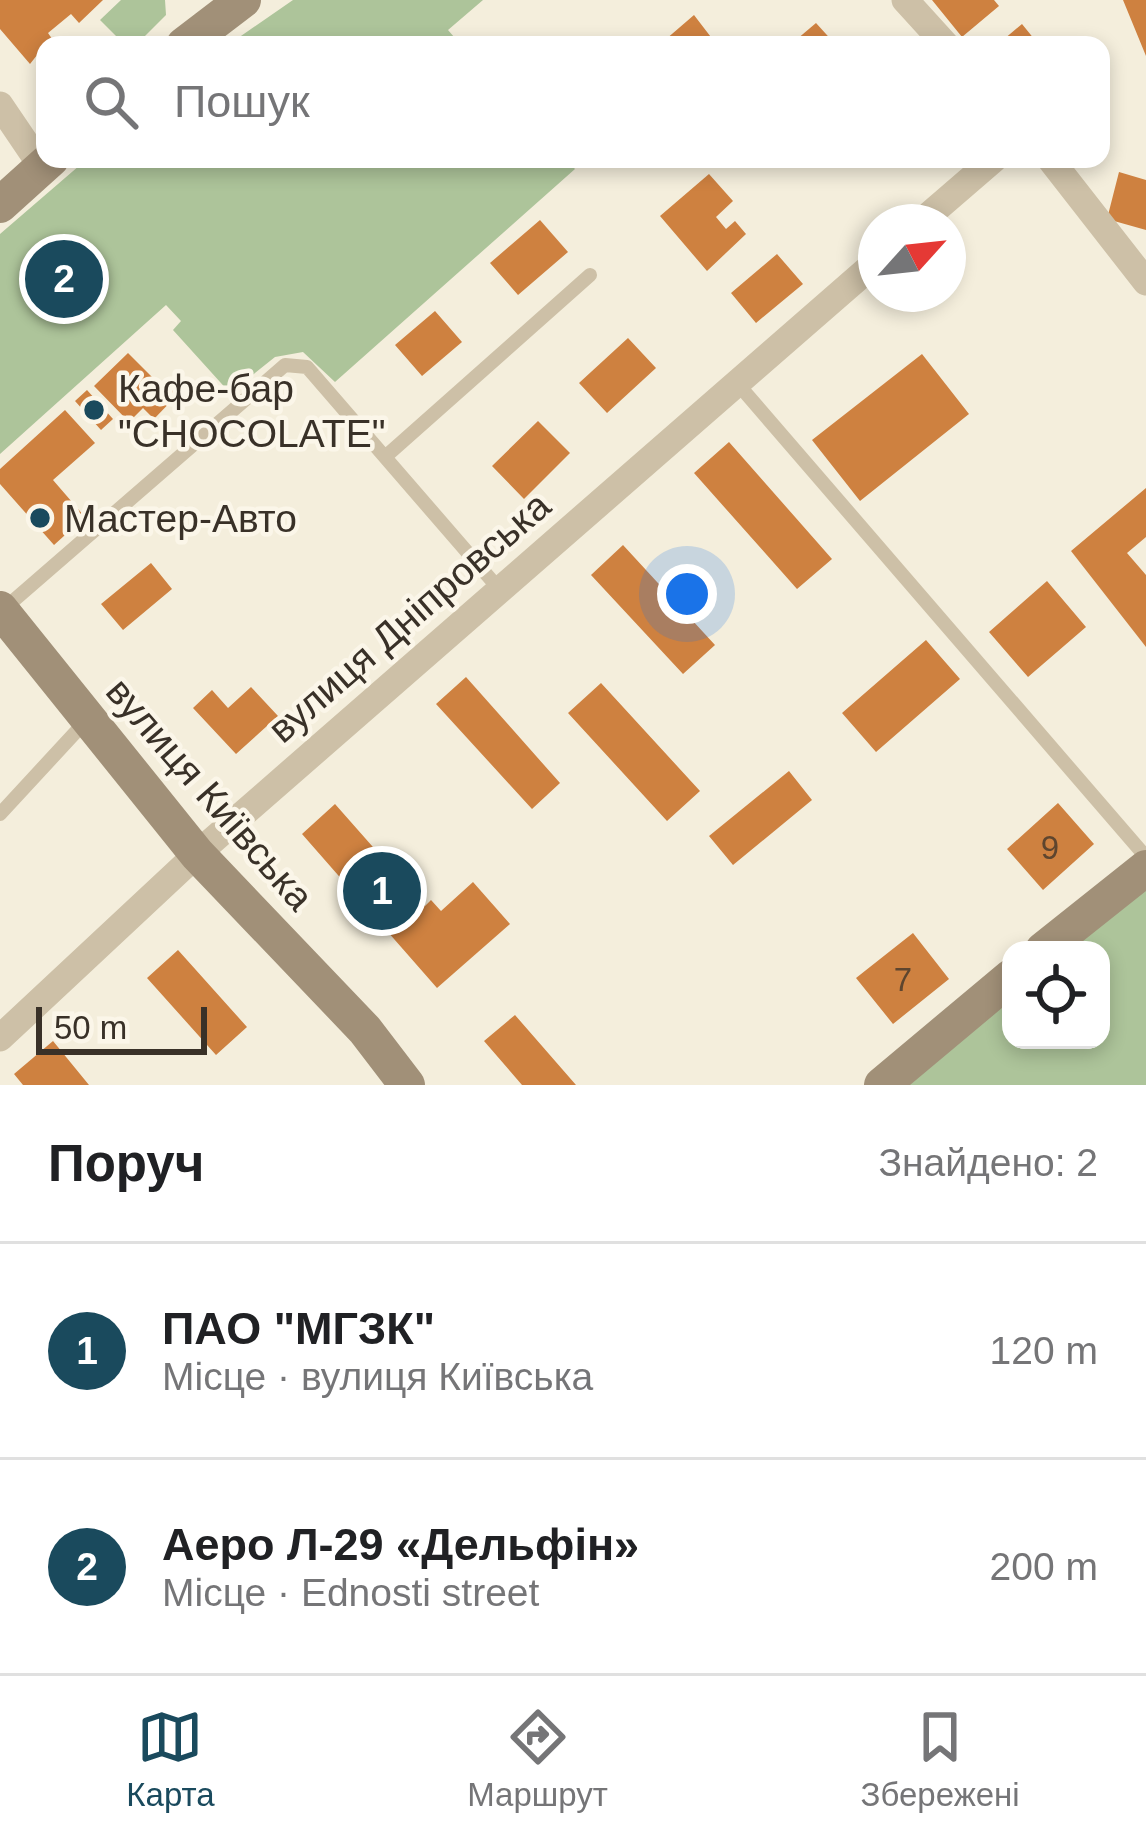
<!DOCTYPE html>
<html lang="uk">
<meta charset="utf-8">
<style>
body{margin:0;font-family:Helvetica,sans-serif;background:#f2f2f2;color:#202124}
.controls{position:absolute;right:36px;bottom:36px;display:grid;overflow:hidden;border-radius:24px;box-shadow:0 6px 18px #0003}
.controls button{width:108px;height:108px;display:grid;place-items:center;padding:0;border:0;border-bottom:3px solid #e0e0e0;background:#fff;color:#202124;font:60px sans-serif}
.compass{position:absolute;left:858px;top:204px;width:108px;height:108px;border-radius:50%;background:#fff;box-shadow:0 6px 18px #0003;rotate:63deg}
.scale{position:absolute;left:36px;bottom:30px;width:171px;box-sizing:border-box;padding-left:12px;border:6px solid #393128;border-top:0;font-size:33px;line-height:42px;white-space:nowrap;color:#393128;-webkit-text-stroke:9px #fbf6e9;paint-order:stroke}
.you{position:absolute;left:687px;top:594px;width:42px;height:42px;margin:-30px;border:9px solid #fff;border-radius:50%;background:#1a73e8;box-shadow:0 0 0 18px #1a73e833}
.badge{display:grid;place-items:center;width:78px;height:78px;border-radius:50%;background:#1a4a5d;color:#fff;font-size:39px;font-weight:700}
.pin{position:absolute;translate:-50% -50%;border:6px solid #fff;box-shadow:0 3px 12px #0006}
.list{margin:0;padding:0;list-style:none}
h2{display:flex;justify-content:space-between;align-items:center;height:156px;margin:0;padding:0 48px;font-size:51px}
h2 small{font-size:39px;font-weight:400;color:#757577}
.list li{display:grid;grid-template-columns:78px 1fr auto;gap:36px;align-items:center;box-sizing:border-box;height:216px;padding:0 48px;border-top:3px solid #e0e0e0}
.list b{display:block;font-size:45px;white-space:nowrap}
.list p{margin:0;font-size:39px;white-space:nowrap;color:#757577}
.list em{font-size:39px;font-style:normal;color:#757577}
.icon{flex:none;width:66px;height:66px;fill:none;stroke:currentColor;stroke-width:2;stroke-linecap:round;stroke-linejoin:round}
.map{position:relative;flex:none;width:1146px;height:1085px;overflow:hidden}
.search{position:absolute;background:#fff;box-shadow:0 6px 18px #0003;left:36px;right:36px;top:36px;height:132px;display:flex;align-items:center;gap:30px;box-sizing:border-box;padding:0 42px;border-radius:24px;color:#757577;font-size:45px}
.sheet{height:588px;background:#fff}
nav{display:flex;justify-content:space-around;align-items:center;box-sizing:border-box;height:168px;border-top:3px solid #e0e0e0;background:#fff;font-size:33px;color:#757577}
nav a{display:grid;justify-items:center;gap:6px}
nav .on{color:#1a4a5d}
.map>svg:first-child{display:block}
</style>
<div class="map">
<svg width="1146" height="1085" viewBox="0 0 1146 1085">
<rect width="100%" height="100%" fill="#f4eedc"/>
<path fill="#adc49a" d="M 121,0 L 165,0 L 166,15 L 136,45 L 111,45 L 118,38 L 100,20 Z
M 293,0 L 483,0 L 448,30 L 461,45 L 228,45 Z
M 87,159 L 566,159 L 575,169 L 335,382 L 303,352 L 275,357 L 230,393 L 173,330 L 181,321 L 166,305 L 0,454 L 0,234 Z
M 1146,868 L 1146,1085 L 882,1085 L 1011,977 L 1011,1040 L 1101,1040 L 1101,950 L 1043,950 Z"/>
<path fill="#ce8140" d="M 0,0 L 103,0 L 79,23 L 71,14 L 48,33 L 55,43 L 45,45 L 30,64 L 0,29 Z
M 932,0 L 994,0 L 999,6 L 962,37 Z
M 1123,0 L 1146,0 L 1146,56 Z
M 694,15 L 717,45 L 669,45 L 665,40 Z
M 816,23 L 836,45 L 790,45 Z
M 1022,24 L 1039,45 L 997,45 Z
M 1119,172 L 1146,180 L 1146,230 L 1107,219 Z
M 709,174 L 733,201 L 716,217 L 726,229 L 735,221 L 746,234 L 707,271 L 660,216 Z
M 540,220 L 568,252 L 518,295 L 490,263 Z
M 777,254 L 803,284 L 756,323 L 731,293 Z
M 435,311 L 462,342 L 422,376 L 395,345 Z
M 628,338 L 656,368 L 607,413 L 579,383 Z
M 128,353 L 165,390 L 170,385 L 179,393 L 154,419 L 143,408 L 129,422 L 94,386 Z
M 922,354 L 969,414 L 860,501 L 812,440 Z
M 87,390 L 113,419 L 101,430 L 75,401 Z
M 65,410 L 95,443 L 53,480 L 85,517 L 54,545 L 0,484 L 0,469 Z
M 538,421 L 570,453 L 524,499 L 492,466 Z
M 729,442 L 832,559 L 797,589 L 694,473 Z
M 1146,488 L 1146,537 L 1127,553 L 1146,575 L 1146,647 L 1071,551 Z
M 623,545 L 715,645 L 683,674 L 591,575 Z
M 151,563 L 172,589 L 123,630 L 101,604 Z
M 1047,581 L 1086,627 L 1028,677 L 989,632 Z
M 926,640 L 960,679 L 876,752 L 842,713 Z
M 466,677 L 560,783 L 532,809 L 436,704 Z
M 601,683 L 700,791 L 667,821 L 568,713 Z
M 251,687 L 278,716 L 236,754 L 193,708 L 212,690 L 228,708 Z
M 789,771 L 812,800 L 733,865 L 709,836 Z
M 1058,803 L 1094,844 L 1043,890 L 1007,849 Z
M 335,804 L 425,906 L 431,900 L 441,911 L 473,882 L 510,924 L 437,988 L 302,834 Z
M 913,933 L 949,979 L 893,1024 L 856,978 Z
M 178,950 L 247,1027 L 216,1055 L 147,978 Z
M 515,1015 L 576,1085 L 522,1085 L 484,1041 Z
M 53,1041 L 89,1085 L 23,1085 L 14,1074 Z"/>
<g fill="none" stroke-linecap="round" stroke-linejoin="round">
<path stroke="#cdc0a7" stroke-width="14" d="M 737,383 L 1146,857
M 385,457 L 590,275
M 5,608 L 285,365 L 307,367 L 500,590
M 0,814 L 85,722"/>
<path stroke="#cdc0a7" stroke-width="27" d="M 905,0 L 946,45
M 0,105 L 42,167
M 1050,159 L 1146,282
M 921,222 L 994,159
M 0,1038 L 197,854 L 876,262"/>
<path stroke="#a19078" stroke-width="36" d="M 184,45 L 243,0
M 0,205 L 51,159
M 0,609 L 197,854 L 365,1030 L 407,1085
M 1043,950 L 1146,868
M 882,1085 L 1011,977"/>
</g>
<g fill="#1a4a5d" stroke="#fbf6e9" stroke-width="4.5">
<circle cx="94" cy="410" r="12"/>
<circle cx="40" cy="518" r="12"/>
</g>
<g text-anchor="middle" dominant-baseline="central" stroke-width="9" stroke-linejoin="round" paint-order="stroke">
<g font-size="33" fill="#5e452e">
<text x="1050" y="847">9</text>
<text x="903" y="979">7</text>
</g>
<g font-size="39" fill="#393128" stroke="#fbf6e9" text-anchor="start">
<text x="118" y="388">Кафе-бар<tspan x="118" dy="45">"CHOCOLATE"</tspan></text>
<text x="64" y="518">Мастер-Авто</text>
</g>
<g font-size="39" fill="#393128" stroke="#fbf6e9">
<text transform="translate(409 617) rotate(-41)">вулиця Дніпровська</text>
<text transform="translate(210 794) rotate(49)">вулиця Київська</text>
</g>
</g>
</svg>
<div class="controls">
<button><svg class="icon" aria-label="locate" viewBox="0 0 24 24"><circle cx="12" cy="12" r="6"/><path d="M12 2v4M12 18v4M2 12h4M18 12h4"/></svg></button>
</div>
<svg class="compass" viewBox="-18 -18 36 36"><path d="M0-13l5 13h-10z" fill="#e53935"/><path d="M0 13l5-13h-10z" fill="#757577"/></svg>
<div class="scale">50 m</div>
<div class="you"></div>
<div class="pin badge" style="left:382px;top:891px">1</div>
<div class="pin badge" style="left:64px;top:279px">2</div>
<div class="search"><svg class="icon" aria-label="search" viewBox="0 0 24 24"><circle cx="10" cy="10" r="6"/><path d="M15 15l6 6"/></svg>Пошук</div>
</div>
<section class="sheet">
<h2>Поруч<small>Знайдено: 2</small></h2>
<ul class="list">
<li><span class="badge">1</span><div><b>ПАО &quot;МГЗК&quot;</b><p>Місце · вулиця Київська</p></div><em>120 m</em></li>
<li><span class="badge">2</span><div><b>Аеро Л-29 «Дельфін»</b><p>Місце · Ednosti street</p></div><em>200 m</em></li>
</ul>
</section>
<nav>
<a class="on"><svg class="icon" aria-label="map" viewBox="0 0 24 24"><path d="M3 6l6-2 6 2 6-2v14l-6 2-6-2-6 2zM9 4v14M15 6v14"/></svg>Карта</a>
<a><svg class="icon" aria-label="directions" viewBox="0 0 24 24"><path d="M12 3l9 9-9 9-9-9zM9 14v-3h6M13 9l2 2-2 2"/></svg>Маршрут</a>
<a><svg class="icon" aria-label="saved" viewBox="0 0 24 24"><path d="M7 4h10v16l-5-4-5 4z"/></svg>Збережені</a>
</nav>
